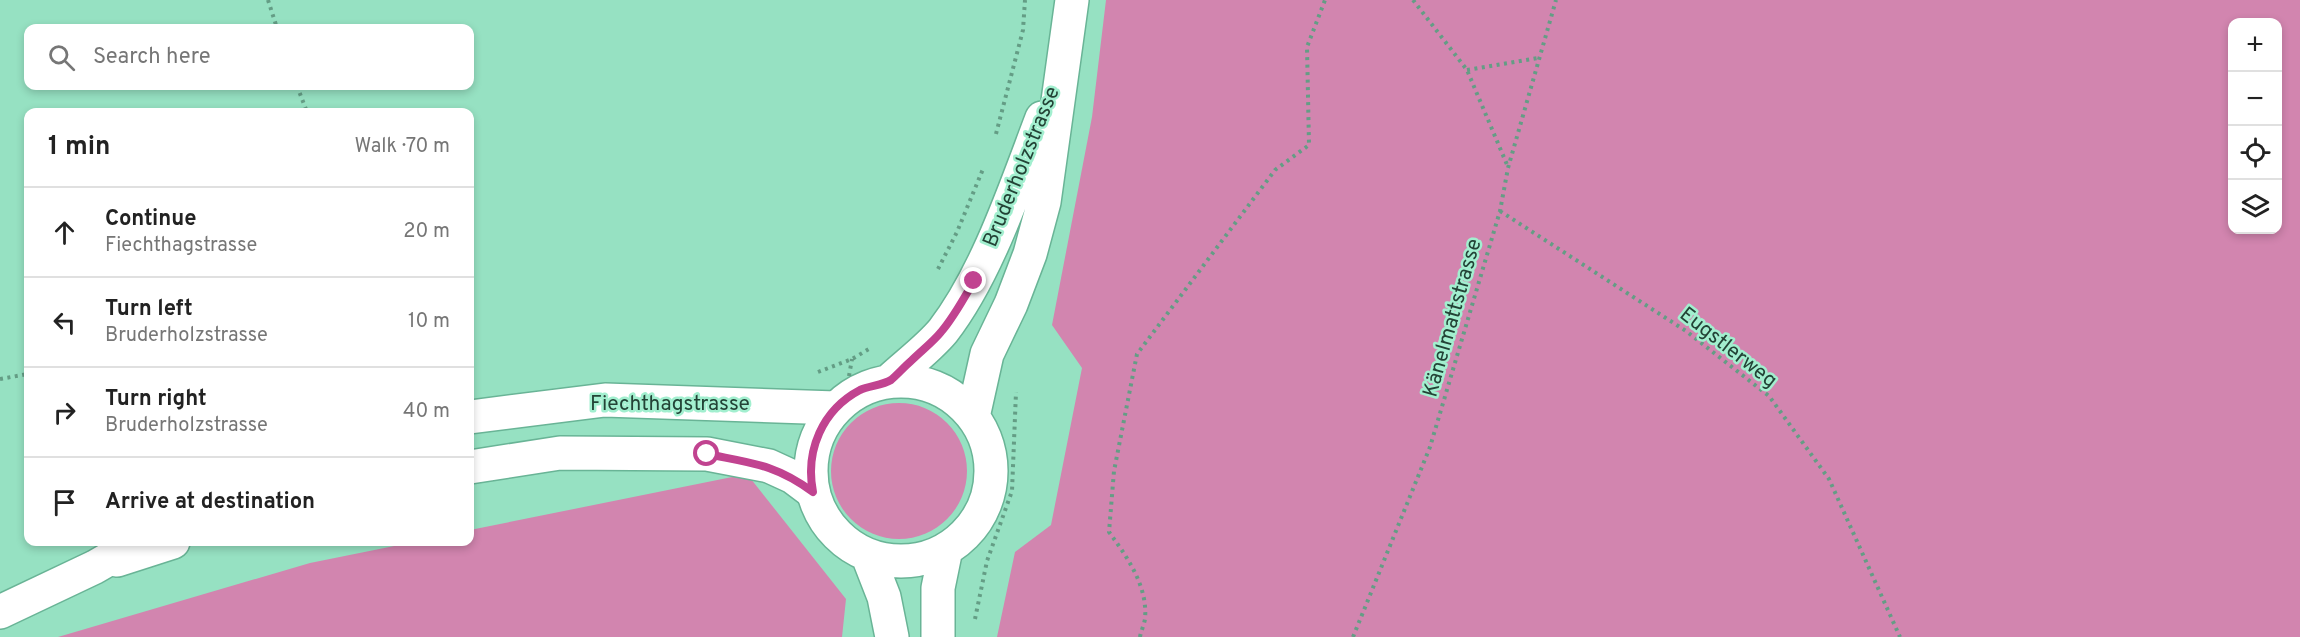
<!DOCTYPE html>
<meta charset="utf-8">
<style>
body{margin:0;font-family:Overpass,sans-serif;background:#f6f6f6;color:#222}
.controls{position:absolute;right:18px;top:18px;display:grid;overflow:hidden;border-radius:12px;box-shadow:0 3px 9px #0003}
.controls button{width:54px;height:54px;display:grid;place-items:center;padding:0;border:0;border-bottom:2px solid #e0e0e0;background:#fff;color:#222;font:30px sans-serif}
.stop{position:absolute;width:18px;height:18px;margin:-14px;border:4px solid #c14390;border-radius:50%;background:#fff}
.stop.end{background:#c14390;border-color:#fff;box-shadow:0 2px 6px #0008}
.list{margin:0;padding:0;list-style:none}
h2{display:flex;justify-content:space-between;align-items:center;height:78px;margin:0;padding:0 24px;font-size:26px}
h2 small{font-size:20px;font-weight:400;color:#767676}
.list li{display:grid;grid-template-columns:39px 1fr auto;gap:18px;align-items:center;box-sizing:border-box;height:90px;padding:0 24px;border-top:2px solid #e0e0e0}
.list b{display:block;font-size:22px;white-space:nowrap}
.list p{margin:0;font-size:20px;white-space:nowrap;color:#767676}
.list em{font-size:20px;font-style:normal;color:#767676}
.icon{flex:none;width:33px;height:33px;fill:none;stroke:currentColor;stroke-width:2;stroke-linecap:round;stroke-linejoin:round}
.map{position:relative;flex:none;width:2300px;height:637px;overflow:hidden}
.search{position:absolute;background:#fff;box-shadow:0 3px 9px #0003;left:24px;top:24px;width:450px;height:66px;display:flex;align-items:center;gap:15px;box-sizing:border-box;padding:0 21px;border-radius:12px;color:#767676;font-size:22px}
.panel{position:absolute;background:#fff;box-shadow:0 3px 9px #0003;left:24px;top:108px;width:450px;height:438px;border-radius:12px}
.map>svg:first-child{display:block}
</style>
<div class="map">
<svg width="2300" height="637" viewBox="0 0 2300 637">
<rect width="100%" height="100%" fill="#96e1c2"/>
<path fill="#d285af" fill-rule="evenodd" d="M 1106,0 L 2300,0 L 2300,637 L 997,637 L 1015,552 L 1051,525 L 1082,368 L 1052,325 L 1092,117 ZM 2232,22 L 2278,22 L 2278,230 L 2232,230 Z
M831 471a68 68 0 1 1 136 0a68 68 0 1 1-136 0Z
M 747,474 L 846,599 L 842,637 L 58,637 L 310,563 L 414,542 L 470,542 L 470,530 Z"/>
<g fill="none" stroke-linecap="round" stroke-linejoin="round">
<g stroke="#69b496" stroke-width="36">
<path id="minor" d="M 470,417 L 605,400 L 836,408
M 470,467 L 560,453 L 707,454 L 769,466 L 793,477 L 813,492
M 117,560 L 173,542
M 0,612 L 95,567 L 138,542"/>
</g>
<g stroke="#69b496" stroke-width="36">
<path id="major" d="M811 471a90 90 0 1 1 180 0a90 90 0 1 1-180 0Z
M 889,381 C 906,365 928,349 943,331 C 987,274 1016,186 1042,118
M 973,417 L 987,354 L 1011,304 L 1030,254 L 1044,202 L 1072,0
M 868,556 L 884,597 L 892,637
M 938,637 L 938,588 L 946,549"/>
</g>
<path stroke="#649d85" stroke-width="4" stroke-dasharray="3 4.5" stroke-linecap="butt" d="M 268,0 L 277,28
M 1413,0 L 1467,70 L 1508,167
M 1467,70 L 1538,58
M 297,86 L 307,112
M 996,134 L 1023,30 L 1025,0
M 1500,211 L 1686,331 L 1769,396 L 1829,479 L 1900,637
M 938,269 L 957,232 L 983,169
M 818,372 L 852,359 L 869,349
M 849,376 L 852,359
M 0,379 L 28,374
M 975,619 L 987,561 L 1012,491 L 1016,392
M 1140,637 C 1141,631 1144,625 1145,619 C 1148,586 1127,557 1109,532 L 1114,471 L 1137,354 L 1275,170 L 1309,145 L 1307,47 L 1325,0
M 1353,637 L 1430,447 L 1500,211 L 1508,168 L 1556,0"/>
<use href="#minor" stroke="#fff" stroke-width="33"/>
<use href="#major" stroke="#fff" stroke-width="33"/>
</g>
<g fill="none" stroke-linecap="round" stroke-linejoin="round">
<path stroke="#c14390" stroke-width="8" d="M 707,454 C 751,463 775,464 813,492 C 805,451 822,410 860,390 C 869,386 883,385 891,380 C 898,374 904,367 911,361 C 921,351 933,342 941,332 C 954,317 964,298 974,281"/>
</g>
<g text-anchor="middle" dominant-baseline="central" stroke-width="5" stroke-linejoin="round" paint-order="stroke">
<g font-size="21" fill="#234336" stroke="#a2efcf">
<text transform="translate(1022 167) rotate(-68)">Bruderholzstrasse</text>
<text transform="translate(1453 318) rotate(-74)">Känelmattstrasse</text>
<text transform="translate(1728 348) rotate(38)">Eugstlerweg</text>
<text x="670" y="404">Fiechthagstrasse</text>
</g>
</g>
</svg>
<div class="controls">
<button>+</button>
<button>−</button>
<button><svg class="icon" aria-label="locate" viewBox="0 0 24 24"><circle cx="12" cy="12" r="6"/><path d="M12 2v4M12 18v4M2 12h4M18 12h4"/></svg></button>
<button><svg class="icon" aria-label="layers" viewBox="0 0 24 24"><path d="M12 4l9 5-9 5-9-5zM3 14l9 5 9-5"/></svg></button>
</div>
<div class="stop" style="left:707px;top:454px"></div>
<div class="stop end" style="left:974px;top:281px"></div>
<div class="search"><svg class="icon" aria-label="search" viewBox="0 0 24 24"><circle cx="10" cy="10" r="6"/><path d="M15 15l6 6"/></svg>Search here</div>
<section class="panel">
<h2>1 min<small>Walk · 70 m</small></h2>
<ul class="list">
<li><svg class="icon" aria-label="ahead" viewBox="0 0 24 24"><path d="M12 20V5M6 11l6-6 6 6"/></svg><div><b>Continue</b><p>Fiechthagstrasse</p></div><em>20 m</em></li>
<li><svg class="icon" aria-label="left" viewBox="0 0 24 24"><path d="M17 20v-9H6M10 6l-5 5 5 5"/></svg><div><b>Turn left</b><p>Bruderholzstrasse</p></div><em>10 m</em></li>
<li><svg class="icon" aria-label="right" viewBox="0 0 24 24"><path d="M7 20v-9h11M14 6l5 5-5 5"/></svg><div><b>Turn right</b><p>Bruderholzstrasse</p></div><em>40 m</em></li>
<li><svg class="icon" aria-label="arrive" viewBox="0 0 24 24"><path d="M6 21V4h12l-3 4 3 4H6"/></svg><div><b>Arrive at destination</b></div></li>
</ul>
</section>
</div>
